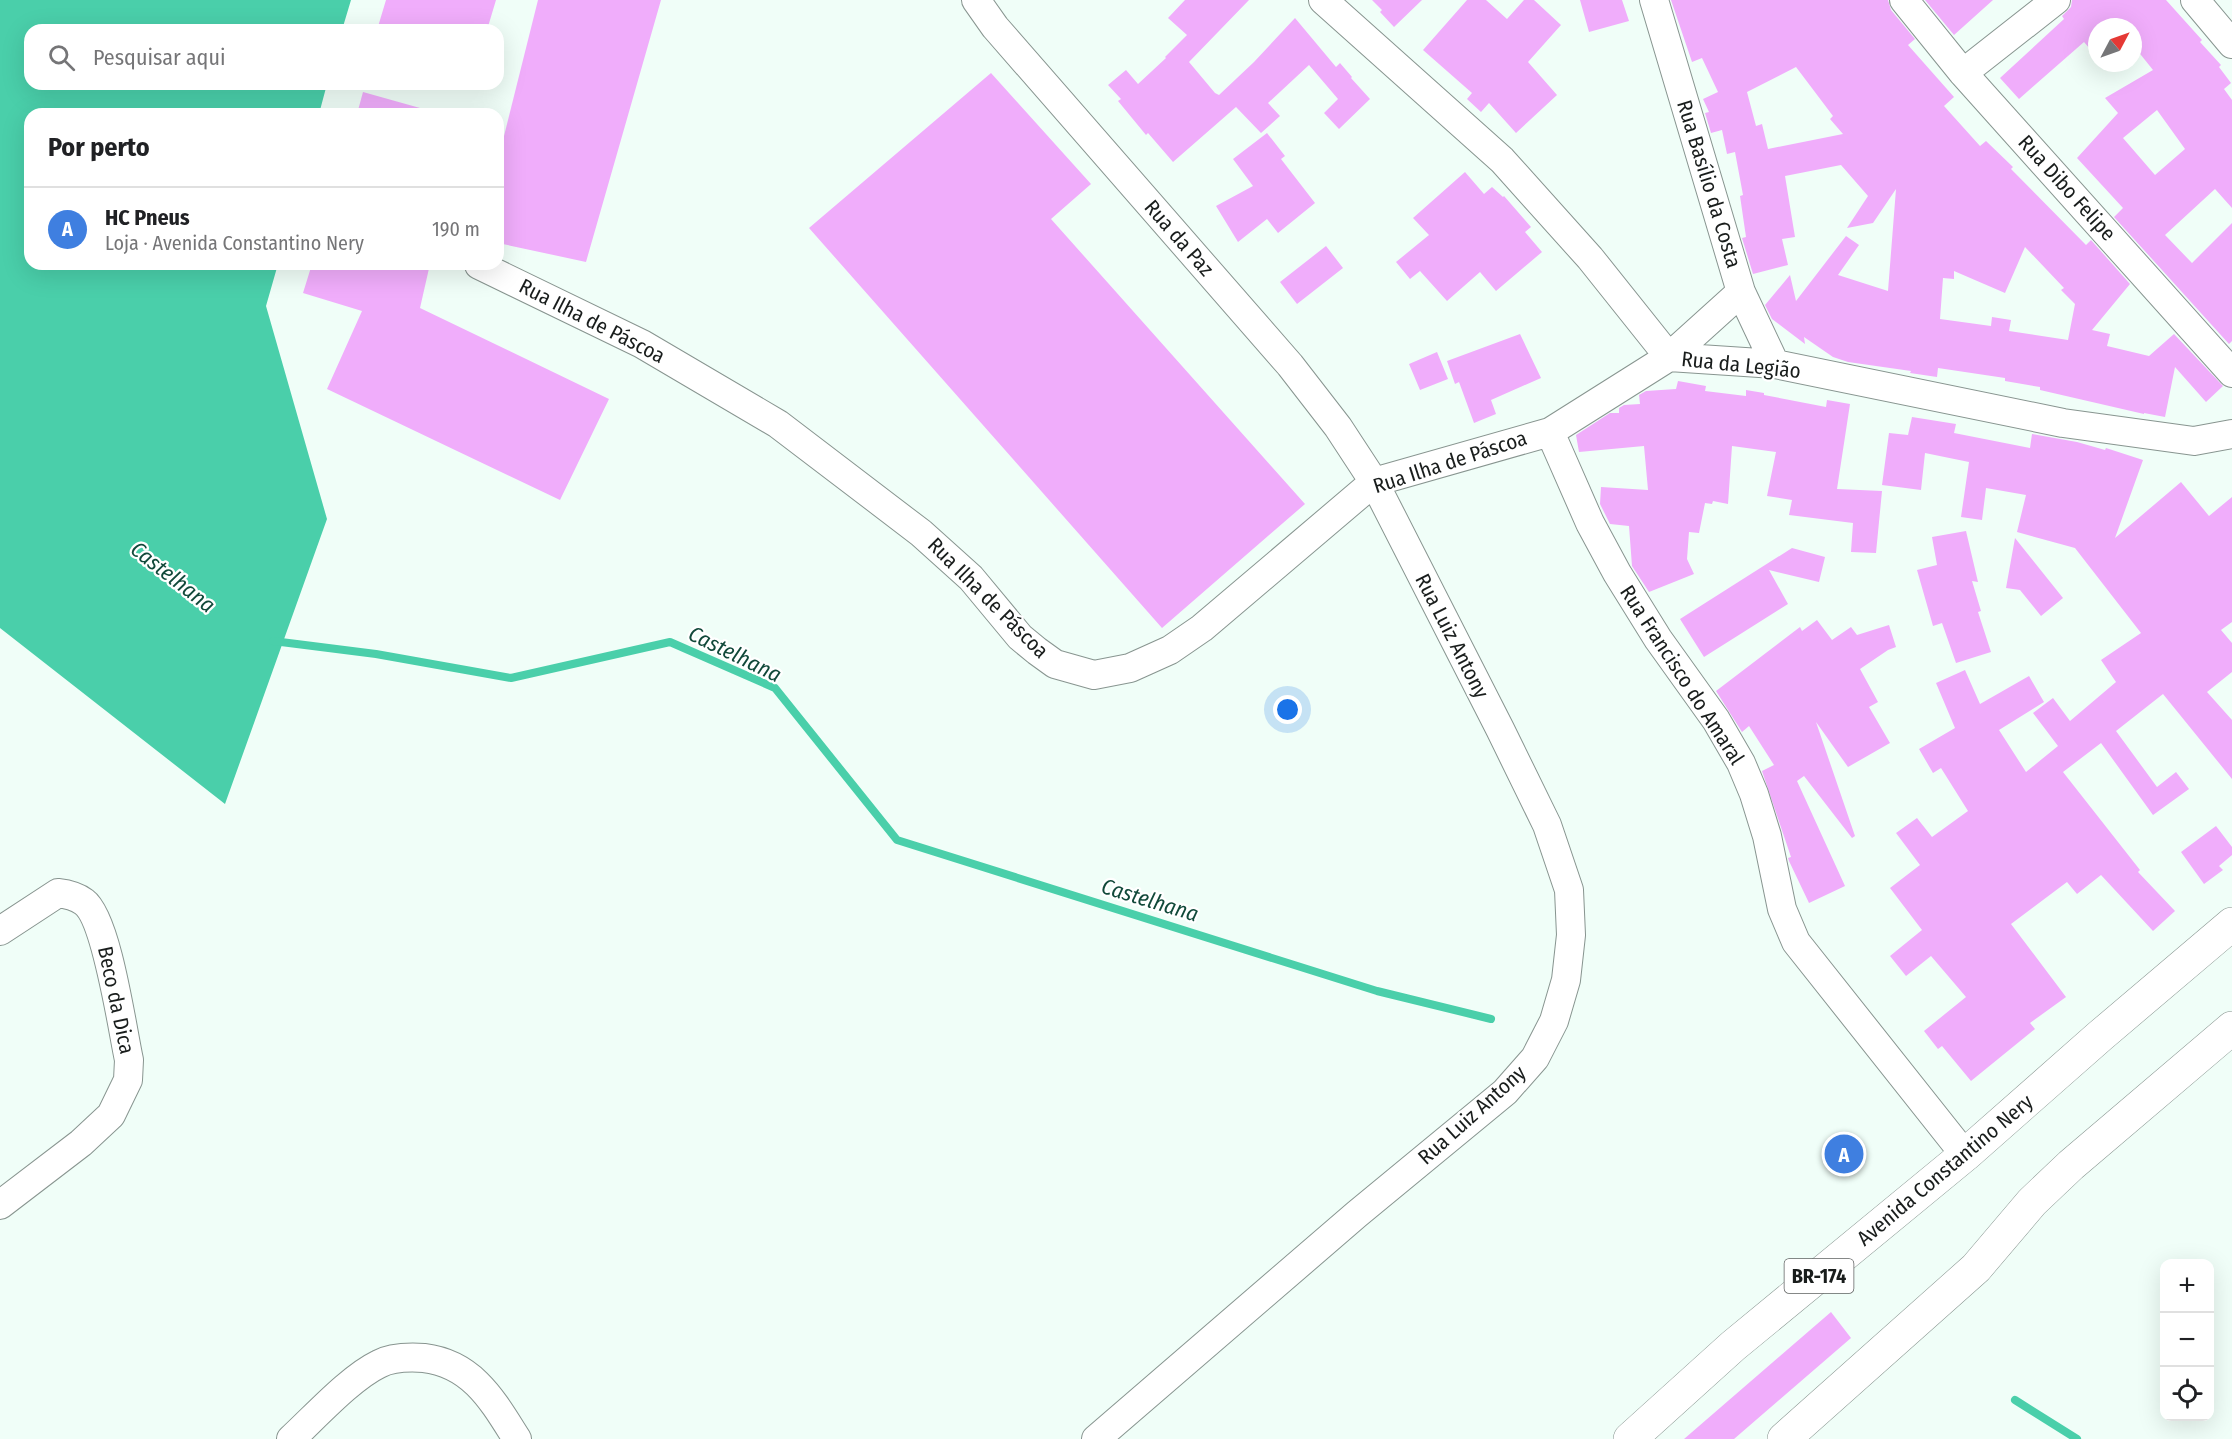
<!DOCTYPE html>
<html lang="pt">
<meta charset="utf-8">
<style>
body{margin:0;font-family:"Fira Sans Condensed",sans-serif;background:#f2f2f2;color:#202124}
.controls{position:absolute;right:18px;bottom:18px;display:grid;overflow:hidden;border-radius:12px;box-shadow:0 6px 24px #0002}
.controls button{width:54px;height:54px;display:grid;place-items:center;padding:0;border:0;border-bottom:2px solid #e0e0e0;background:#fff;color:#202124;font:30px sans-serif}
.compass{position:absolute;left:2088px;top:18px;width:54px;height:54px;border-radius:50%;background:#fff;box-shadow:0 6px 24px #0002;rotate:49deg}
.you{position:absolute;left:1288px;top:710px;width:21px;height:21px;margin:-15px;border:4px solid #fff;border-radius:50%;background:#1a73e8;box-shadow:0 0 0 9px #1a73e833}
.badge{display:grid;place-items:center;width:39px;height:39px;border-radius:50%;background:#b45309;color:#fff;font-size:20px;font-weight:700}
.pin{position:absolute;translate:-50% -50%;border:3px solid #fff;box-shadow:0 2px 6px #0006}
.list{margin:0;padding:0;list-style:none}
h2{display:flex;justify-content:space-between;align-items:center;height:78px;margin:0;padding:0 24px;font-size:26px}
h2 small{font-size:20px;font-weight:400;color:#757577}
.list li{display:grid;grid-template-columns:39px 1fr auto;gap:18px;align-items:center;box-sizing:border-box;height:84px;padding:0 24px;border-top:2px solid #e0e0e0}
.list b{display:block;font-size:22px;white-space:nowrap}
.list p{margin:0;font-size:20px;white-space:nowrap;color:#757577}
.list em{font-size:20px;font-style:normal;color:#757577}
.icon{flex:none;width:33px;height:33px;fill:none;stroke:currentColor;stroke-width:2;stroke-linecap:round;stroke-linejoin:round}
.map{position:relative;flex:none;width:2232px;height:1439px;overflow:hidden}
.search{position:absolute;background:#fff;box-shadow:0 6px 24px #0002;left:24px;top:24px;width:480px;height:66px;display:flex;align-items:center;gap:15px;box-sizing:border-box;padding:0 21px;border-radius:18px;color:#757577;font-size:22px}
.panel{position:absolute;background:#fff;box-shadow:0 6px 24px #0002;left:24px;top:108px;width:480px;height:162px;border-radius:18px}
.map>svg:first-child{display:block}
</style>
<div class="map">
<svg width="2232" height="1439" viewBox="0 0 2232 1439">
<rect width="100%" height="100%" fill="#f0fef8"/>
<path fill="#4acfaa" d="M 0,0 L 351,0 L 342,30 L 30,30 L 30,84 L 327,84 L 319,114 L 30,114 L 30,264 L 278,264 L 266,306 L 327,519 L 225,804 L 0,628 Z"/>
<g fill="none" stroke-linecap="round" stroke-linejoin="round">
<path stroke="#4acfaa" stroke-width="8" d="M 273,641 L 376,654 L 511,678 L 670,642 L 775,688 L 897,840 L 1377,991 L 1491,1019
M 2015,1400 L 2077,1439"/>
</g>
<path fill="#f0adfb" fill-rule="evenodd" d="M 386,0 L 496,0 L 487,30 L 377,30 Z
M 538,0 L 661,0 L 586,262 L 498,243 L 498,160 Z
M 1185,0 L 1249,0 L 1189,62 L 1215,93 L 1219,95 L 1254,62 L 1295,18 L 1336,67 L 1340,63 L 1352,77 L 1351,78 L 1370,99 L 1339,129 L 1324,113 L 1338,99 L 1309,65 L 1268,103 L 1280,116 L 1261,133 L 1236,107 L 1173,162 L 1148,133 L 1146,135 L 1118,101 L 1121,99 L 1108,85 L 1126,70 L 1138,84 L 1166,58 L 1165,57 L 1187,35 L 1168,18 Z
M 1372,0 L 1422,0 L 1394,27 L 1380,12 L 1382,10 Z
M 1467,0 L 1486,0 L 1507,19 L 1524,0 L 1534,0 L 1561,25 L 1528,62 L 1557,95 L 1516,133 L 1489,103 L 1481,112 L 1467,99 L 1472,93 L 1423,50 Z
M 1580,0 L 1622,0 L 1629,21 L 1589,32 Z
M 1671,0 L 1888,0 L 1891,10 L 1915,39 L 1908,45 L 1954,97 L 1944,106 L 1980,146 L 1986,141 L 2013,167 L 2011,169 L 2086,245 L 2091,240 L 2130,284 L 2092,330 L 2110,334 L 2107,346 L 2149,356 L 2174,334 L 2223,386 L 2206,402 L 2175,367 L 2165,417 L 2144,413 L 2144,414 L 2040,390 L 2040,387 L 2005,381 L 2005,378 L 1938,368 L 1937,377 L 1910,373 L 1911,371 L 1848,362 L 1833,357 L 1804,337 L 1805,344 L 1772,319 L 1765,305 L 1790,275 L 1796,301 L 1846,236 L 1859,245 L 1838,275 L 1888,291 L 1896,189 L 1873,223 L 1847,228 L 1868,196 L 1841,165 L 1785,176 L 1795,237 L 1782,239 L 1788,265 L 1753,274 L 1742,238 L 1746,237 L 1740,196 L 1743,195 L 1735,152 L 1727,154 L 1722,130 L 1711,133 L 1705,113 L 1709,112 L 1703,99 L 1718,92 L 1702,58 L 1692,62 ZM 1796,67 L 1833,116 L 1830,119 L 1843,134 L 1768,149 L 1762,124 L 1756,126 L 1747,92 ZM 2025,247 L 2064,288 L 2061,290 L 2075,304 L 2068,340 L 2009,331 L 2011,320 L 1992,317 L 1991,326 L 1940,319 L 1943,278 L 1954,279 L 1954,271 L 2005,293 Z
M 1925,0 L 1993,0 L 1954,35 Z
M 2072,0 L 2166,0 L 2202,40 L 2200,42 L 2221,65 L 2219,67 L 2231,83 L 2224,89 L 2232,100 L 2232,208 L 2215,189 L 2165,235 L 2192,263 L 2232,223 L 2232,341 L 2229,344 L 2114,217 L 2123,208 L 2077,158 L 2118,113 L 2105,98 L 2153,70 L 2133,45 L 2133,27 L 2097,27 L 2097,57 L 2084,42 L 2019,99 L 2000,78 L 2064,19 L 2062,16 L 2071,7 ZM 2157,110 L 2185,149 L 2155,175 L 2123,138 Z
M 991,73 L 1091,184 L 1051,219 L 1305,504 L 1162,628 L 809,228 Z
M 363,92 L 420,108 L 419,114 L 357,114 Z
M 1267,133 L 1285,156 L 1281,159 L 1315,203 L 1278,233 L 1267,219 L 1238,242 L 1216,206 L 1253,186 L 1233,159 Z
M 1465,172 L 1484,194 L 1492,187 L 1503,197 L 1504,196 L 1531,227 L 1525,232 L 1542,252 L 1496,291 L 1480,272 L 1447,301 L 1420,271 L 1410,279 L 1396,262 L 1429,235 L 1413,218 Z
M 1326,246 L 1343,268 L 1297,304 L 1280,282 Z
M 312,264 L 430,264 L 420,308 L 609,399 L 560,500 L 327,389 L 362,311 L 303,293 Z
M 1520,334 L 1541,378 L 1491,400 L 1496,414 L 1474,423 L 1459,382 L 1455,384 L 1447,361 Z
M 1437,352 L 1448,379 L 1420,390 L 1409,364 Z
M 1678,381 L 1706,386 L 1705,391 L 1746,396 L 1746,390 L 1764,393 L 1764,395 L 1826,407 L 1827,400 L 1850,404 L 1837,489 L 1882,491 L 1876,553 L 1851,552 L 1853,523 L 1789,515 L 1792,500 L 1767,496 L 1776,452 L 1732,446 L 1728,504 L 1713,501 L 1712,504 L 1705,503 L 1699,533 L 1689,532 L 1687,559 L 1694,574 L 1649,592 L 1632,566 L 1629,526 L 1610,524 L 1600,504 L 1601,487 L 1648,490 L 1644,446 L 1579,452 L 1576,435 L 1610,413 L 1619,413 L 1619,408 L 1624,405 L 1640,404 L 1639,395 L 1646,391 L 1676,389 Z
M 1912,417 L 1956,424 L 1954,433 L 2030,448 L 2032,434 L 2077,442 L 2105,450 L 2106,448 L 2143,460 L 2115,538 L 2181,482 L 2209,516 L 2232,497 L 2232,622 L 2221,630 L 2232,643 L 2232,672 L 2207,692 L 2232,720 L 2232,779 L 2163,694 L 2116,731 L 2157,787 L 2176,772 L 2189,789 L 2153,815 L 2101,743 L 2063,772 L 2140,870 L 2138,872 L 2175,911 L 2153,931 L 2101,875 L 2077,894 L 2067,882 L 2011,924 L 2066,997 L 2030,1023 L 2035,1029 L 1971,1081 L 1942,1046 L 1938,1049 L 1924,1031 L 1966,997 L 1931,956 L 1906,976 L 1890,956 L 1922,930 L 1890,888 L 1920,865 L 1896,833 L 1917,818 L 1932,837 L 1968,811 L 1941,768 L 1933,773 L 1919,749 L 1955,728 L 1936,683 L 1965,670 L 1980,704 L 2029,676 L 2044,702 L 1999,730 L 2026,772 L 2058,746 L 2033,713 L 2053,698 L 2070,721 L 2116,682 L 2101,660 L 2141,633 L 2075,548 L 2017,532 L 2026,495 L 1986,488 L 1982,520 L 1961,517 L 1969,462 L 1925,453 L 1921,490 L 1882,485 L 1889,433 L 1908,435 Z
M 1966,531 L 1978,582 L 1972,581 L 1981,611 L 1978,612 L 1991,652 L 1956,663 L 1942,623 L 1933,626 L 1917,570 L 1937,565 L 1932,537 Z
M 2015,538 L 2063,598 L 2041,616 L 2020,590 L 2006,588 Z
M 1792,548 L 1825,557 L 1819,582 L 1769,570 L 1788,604 L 1704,657 L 1680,619 Z
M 1817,620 L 1832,640 L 1851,627 L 1857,635 L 1889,625 L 1896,647 L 1888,650 L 1860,669 L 1878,702 L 1869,707 L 1890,743 L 1848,767 L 1816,722 L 1855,836 L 1852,838 L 1804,776 L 1797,781 L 1845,886 L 1809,903 L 1789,861 L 1788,858 L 1791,857 L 1762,771 L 1774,765 L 1749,726 L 1742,732 L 1716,691 L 1800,627 L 1802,631 Z
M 2216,826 L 2232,847 L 2232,855 L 2219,866 L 2223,870 L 2204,884 L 2181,852 Z
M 1831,1312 L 1851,1338 L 1734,1439 L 1684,1439 Z"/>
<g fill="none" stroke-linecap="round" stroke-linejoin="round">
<g stroke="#889590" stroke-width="30">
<path id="minor" d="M 976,0 L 995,27 L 1290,365 L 1338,427 L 1374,482 L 1500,729 L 1547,825 L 1569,890 L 1571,935 L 1566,980 L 1554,1021 L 1535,1058 L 1505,1092 L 1357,1214 L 1096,1439
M 1323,0 L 1502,160 L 1590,258 L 1669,357 L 1775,364 L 2063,423 L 2194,441 L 2232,434
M 1654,0 L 1741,292 L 1775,364
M 1904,0 L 1963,73 L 2232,373
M 2195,0 L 2232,44
M 1963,73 L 2056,0
M 479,265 L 642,344 L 778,424 L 921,533 L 971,578 L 1020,637 L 1037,651 L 1055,664 L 1094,675 L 1130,668 L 1170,650 L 1202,628 L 1374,482 L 1550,432 L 1669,357 L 1741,292
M 1550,432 L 1590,523 L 1617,573 L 1658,639 L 1716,720 L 1741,763 L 1754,794 L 1767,836 L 1782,909 L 1796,942 L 1965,1155
M 0,931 L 58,893 C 67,894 76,896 84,902 C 107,919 122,1028 129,1060 L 128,1080 L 111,1115 L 81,1143 L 0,1205
M 291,1439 C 315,1417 350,1378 379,1364 C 392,1357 409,1357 424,1358 C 473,1364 493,1401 517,1439"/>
</g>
<g stroke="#889590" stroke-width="34">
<path id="highway" d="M 1630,1439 L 1733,1346 L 1965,1155 L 2100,1036 L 2232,924
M 1784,1439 L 1976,1268 L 2032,1202 L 2071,1165 L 2232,1028"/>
</g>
<use href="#minor" stroke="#fff" stroke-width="28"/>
<use href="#highway" stroke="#fff" stroke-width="33"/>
</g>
<g text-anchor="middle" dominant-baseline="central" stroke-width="4.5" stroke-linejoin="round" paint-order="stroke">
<rect fill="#fff" stroke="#5e6160" stroke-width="1.5" x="1784.5" y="1259" width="69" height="34" rx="4.5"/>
<g font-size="20" font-weight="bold" fill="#191d1c">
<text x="1819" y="1276">BR-174</text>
</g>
<g font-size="21" fill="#191d1c" stroke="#fff">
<text transform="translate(1709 184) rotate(73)">Rua Basílio da Costa</text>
<text transform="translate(2067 188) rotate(48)">Rua Dibo Felipe</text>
<text transform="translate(1179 238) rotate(49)">Rua da Paz</text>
<text transform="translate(592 321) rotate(27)">Rua Ilha de Páscoa</text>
<text transform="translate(1741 365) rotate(6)">Rua da Legião</text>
<text transform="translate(1450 462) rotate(-18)">Rua Ilha de Páscoa</text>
<text transform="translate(988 598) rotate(45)">Rua Ilha de Páscoa</text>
<text transform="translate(1452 636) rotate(63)">Rua Luiz Antony</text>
<text transform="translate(1682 675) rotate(57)">Rua Francisco do Amaral</text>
<text transform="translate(116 1000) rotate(78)">Beco da Dica</text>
<text transform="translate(1472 1115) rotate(-42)">Rua Luiz Antony</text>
<text transform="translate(1945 1170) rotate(-40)">Avenida Constantino Nery</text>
</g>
<g font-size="22" font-style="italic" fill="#11493a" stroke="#fff">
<text transform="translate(173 577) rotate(38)">Castelhana</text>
<text transform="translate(735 654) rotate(26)">Castelhana</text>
<text transform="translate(1150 900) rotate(17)">Castelhana</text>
</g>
</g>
</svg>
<div class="controls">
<button>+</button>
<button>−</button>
<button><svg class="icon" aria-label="locate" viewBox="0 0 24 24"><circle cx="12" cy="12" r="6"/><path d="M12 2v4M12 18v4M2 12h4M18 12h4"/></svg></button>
</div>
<svg class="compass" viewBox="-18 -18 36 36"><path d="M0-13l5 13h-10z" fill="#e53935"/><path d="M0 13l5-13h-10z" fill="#757577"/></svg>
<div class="you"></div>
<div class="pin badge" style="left:1844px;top:1154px;background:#3f7fe0">A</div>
<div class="search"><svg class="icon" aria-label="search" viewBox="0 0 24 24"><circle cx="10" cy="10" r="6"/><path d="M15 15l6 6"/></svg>Pesquisar aqui</div>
<section class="panel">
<h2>Por perto<small></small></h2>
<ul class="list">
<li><span class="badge" style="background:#3f7fe0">A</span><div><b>HC Pneus</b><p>Loja · Avenida Constantino Nery</p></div><em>190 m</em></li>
</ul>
</section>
</div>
